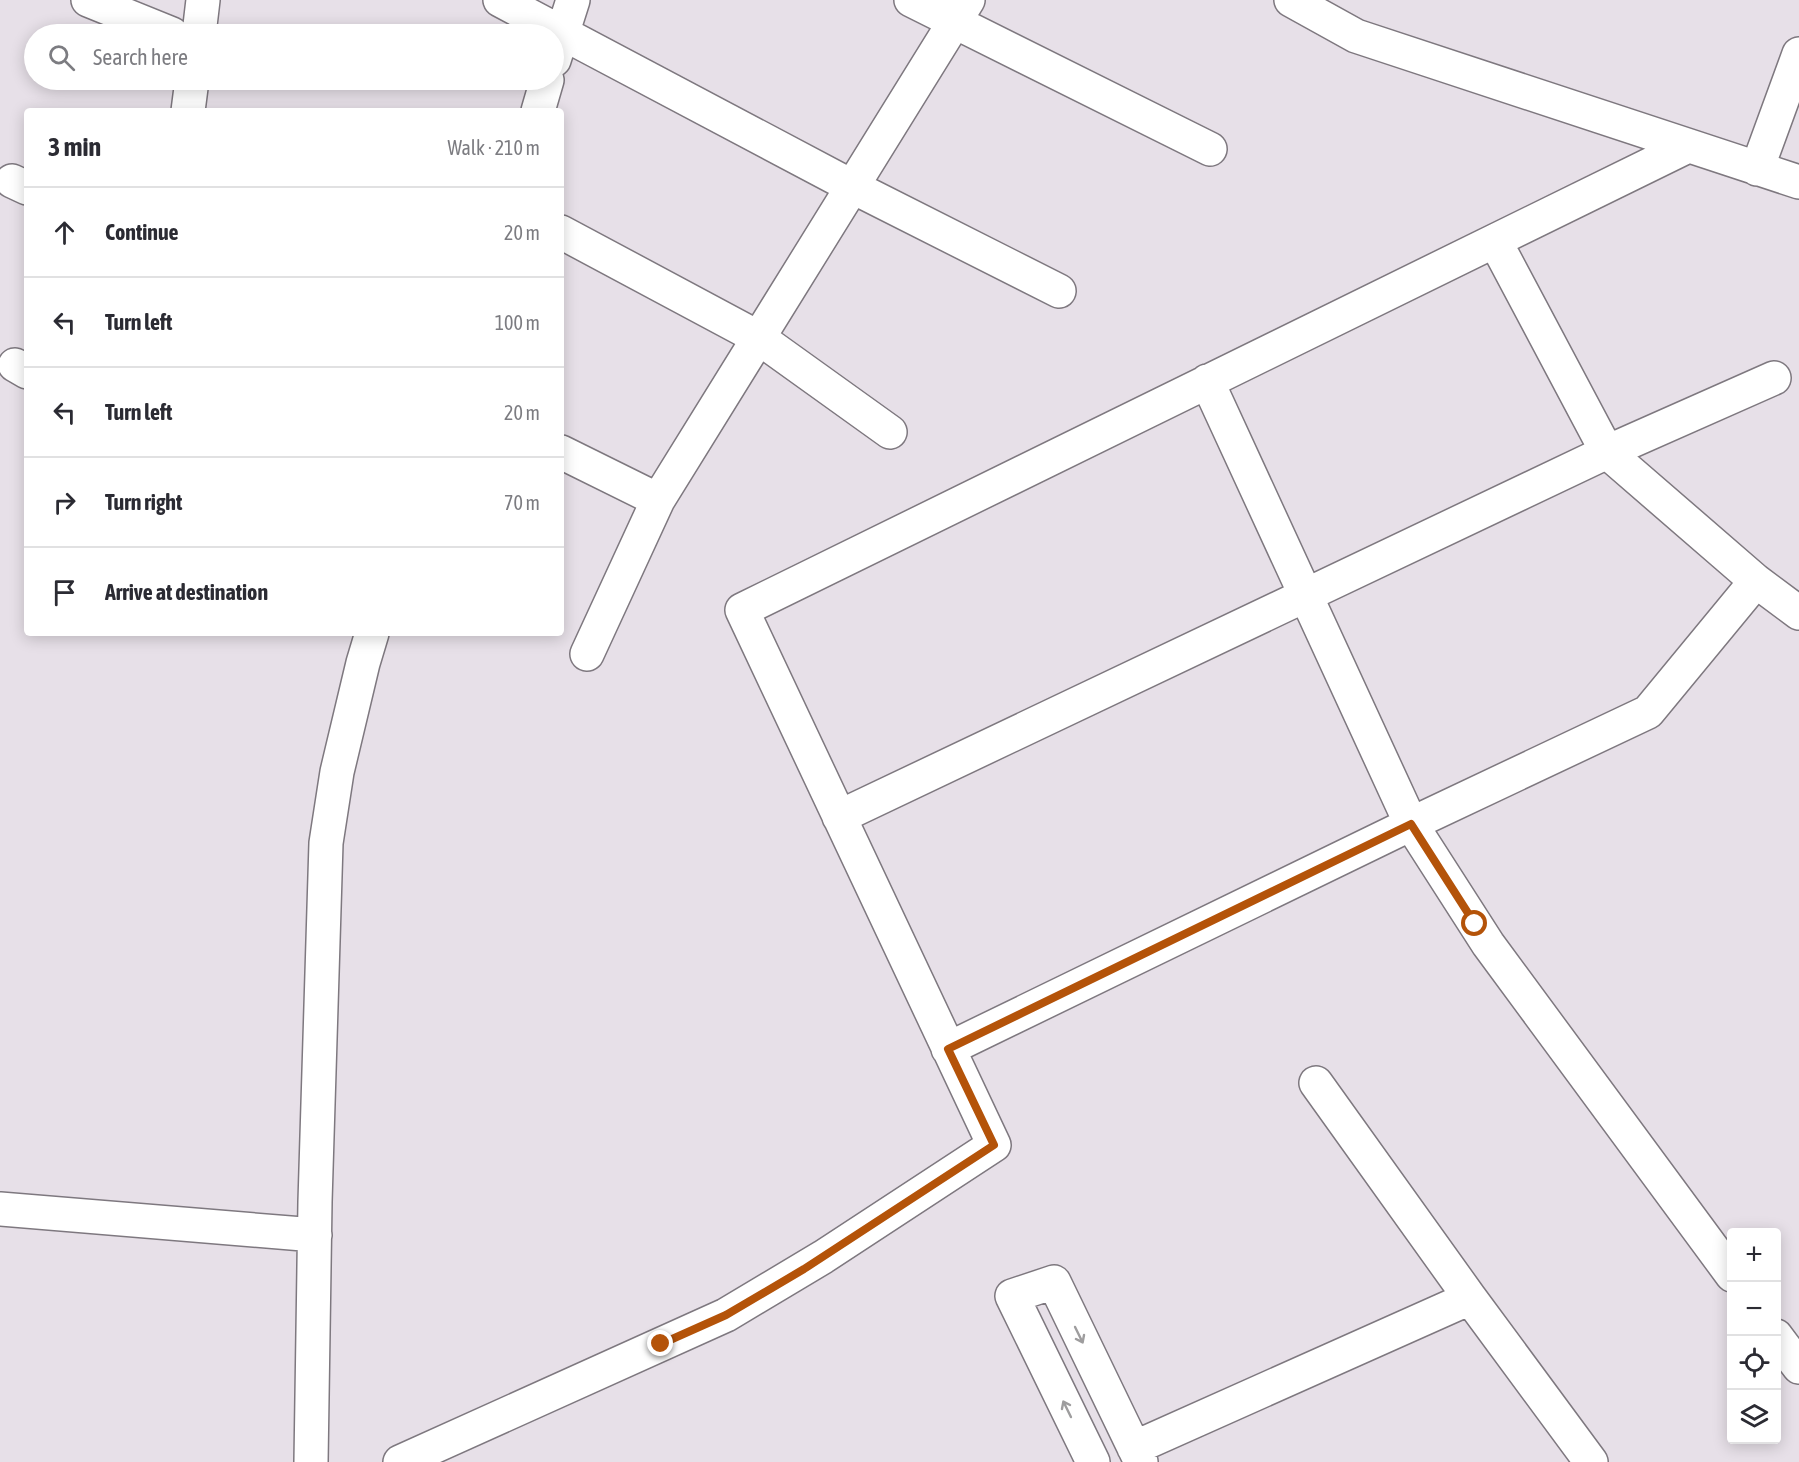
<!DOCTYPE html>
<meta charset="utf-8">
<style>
body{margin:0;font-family:"Asap Condensed",sans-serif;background:#f7f7f7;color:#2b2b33}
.controls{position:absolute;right:18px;bottom:18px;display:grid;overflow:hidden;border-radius:6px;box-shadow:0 3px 15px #0003}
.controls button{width:54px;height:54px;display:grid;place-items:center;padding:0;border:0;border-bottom:2px solid #e1e1e2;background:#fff;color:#2b2b33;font:30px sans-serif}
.stop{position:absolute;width:18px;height:18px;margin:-14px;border:4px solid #b45309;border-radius:50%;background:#fff}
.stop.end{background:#b45309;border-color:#fff;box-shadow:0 2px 6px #0008}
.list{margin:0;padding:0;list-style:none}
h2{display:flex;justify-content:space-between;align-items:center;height:78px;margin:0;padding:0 24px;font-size:26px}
h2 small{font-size:20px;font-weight:400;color:#7c7c81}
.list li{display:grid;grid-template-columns:39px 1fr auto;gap:18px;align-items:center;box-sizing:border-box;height:90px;padding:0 24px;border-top:2px solid #e1e1e2}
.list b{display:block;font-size:22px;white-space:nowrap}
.list em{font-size:20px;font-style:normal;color:#7c7c81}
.icon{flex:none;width:33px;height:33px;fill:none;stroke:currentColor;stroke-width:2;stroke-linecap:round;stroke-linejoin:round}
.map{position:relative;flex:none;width:1799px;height:1462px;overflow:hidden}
.search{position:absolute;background:#fff;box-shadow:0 3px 15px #0003;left:24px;top:24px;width:540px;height:66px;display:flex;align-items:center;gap:15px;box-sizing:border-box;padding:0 21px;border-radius:33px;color:#7c7c81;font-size:22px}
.panel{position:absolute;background:#fff;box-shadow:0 3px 15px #0003;left:24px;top:108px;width:540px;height:528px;border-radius:6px}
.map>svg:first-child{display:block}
</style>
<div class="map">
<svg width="1799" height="1462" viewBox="0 0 1799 1462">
<rect width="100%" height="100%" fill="#e7e0e8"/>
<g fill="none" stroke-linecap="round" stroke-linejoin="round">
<g stroke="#7e787f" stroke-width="36">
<path id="street" d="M 88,0 L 172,34
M 500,0 L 853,187 L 1059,291
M 911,0 L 1210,149
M 1291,0 L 1356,36 L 1799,182
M 199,34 L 203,0
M 554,60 L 573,0
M 188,111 L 192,80
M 538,111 L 547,80
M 1757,169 L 1799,54
M 12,181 L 27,188
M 561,232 L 759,338 L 890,432
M 1495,241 L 1607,452 L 1756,581 L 1799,613
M 15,365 L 27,372
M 1207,381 L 1411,824 L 1488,944 L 1732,1275
M 561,452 L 658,500
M 587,654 L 658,500 L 968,0
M 839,817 L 1607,452 L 1774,378
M 948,1049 L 1411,824 L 1648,712 L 1756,581
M 0,1209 L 315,1235
M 1470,1298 L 1591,1462
M 1776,1336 L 1799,1367
M 1134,1448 L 1470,1298 L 1316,1083
M 311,1462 L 315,1202 L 326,843 L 337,772 L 363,663 L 372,633
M 400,1462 L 726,1315 L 823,1257 L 994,1145 L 742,610 L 1688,146
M 1093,1462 L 1012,1296 L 1054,1282 L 1141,1462"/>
</g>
<use href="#street" stroke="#fff" stroke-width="33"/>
</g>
<defs><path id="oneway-shaft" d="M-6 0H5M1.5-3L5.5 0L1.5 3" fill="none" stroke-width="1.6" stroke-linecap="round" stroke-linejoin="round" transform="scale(1.5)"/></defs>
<g stroke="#9e9d9e">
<use href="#oneway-shaft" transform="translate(1079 1335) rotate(64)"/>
<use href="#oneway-shaft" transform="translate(1067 1409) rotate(-116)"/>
</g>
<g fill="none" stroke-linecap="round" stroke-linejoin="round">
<path stroke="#b45309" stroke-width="8" d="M 661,1344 L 726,1315 L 804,1269 L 994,1145 L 948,1049 L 1411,824 L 1475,924"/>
</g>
</svg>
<div class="controls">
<button>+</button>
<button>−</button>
<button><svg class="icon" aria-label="locate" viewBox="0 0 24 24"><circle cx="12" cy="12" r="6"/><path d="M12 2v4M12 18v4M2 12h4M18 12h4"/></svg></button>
<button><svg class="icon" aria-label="layers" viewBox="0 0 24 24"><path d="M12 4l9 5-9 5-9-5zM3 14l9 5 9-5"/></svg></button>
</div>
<div class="stop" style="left:1475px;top:924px"></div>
<div class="stop end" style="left:661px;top:1344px"></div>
<div class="search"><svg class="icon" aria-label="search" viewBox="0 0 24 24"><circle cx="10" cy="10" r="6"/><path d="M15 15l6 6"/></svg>Search here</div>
<section class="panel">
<h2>3 min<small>Walk · 210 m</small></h2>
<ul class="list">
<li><svg class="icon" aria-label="ahead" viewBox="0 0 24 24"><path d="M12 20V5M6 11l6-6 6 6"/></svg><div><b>Continue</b></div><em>20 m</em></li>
<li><svg class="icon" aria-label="left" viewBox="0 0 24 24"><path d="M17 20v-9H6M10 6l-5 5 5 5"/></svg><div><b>Turn left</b></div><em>100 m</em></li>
<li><svg class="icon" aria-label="left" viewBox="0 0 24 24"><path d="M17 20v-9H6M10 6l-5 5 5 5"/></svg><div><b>Turn left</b></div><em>20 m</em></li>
<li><svg class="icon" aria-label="right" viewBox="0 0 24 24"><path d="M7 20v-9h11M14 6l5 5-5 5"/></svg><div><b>Turn right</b></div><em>70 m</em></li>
<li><svg class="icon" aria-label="arrive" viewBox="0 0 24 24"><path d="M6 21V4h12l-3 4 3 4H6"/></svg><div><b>Arrive at destination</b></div></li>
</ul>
</section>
</div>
